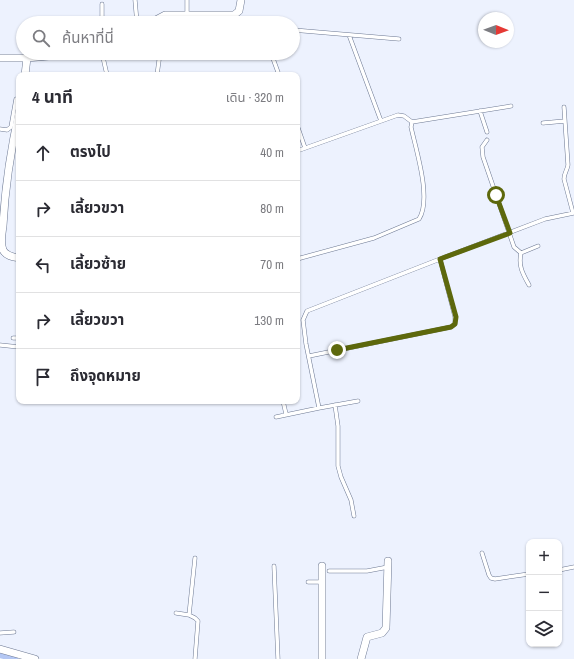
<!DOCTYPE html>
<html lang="th">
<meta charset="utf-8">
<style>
body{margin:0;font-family:"Archivo Narrow","Noto Sans Thai",sans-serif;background:#f2f2f3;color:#2b2b33}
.controls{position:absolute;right:12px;bottom:12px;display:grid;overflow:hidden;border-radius:8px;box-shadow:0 1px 3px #0004}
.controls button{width:36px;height:36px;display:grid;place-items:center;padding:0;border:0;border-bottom:1px solid #e1e1e2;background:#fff;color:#2b2b33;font:20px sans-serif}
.compass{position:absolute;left:478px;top:12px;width:36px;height:36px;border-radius:50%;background:#fff;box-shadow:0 1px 3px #0004;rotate:91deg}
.stop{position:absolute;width:12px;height:12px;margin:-9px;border:3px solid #5d680c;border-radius:50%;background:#fff}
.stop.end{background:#5d680c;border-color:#fff;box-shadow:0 1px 4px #0008}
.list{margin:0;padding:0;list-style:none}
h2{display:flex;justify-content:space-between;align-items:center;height:52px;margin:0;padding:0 16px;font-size:17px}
h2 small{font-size:13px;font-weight:400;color:#7c7c81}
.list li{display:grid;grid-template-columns:26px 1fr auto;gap:12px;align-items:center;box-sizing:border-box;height:56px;padding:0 16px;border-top:1px solid #e1e1e2}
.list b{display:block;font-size:15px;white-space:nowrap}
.list em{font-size:13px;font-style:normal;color:#7c7c81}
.icon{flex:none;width:22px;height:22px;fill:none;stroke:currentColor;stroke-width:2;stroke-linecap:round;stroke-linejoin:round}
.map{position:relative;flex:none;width:574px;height:659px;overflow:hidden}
.search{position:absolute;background:#fff;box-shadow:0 1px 3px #0004;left:16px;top:16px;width:284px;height:44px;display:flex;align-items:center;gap:10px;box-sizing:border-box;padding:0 14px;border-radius:22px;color:#7c7c81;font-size:15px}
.panel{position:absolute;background:#fff;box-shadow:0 1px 3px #0004;left:16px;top:72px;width:284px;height:332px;border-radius:8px}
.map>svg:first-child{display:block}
</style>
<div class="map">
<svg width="574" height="659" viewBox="0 0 574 659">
<rect width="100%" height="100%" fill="#edf2fe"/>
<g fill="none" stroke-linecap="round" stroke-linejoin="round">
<path stroke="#b4c7f3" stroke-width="6" d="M 0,655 L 15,659"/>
<g stroke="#6d7993" stroke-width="4.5">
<path id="lane" d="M 135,0 L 137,23
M 102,4 L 102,23
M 187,15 L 187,0
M 293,30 L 399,39
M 349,35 L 381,121
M 102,53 L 107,75
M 271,53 L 279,75
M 157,75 L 160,53
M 564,107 L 568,165 C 567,171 564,173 564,179 L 573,213
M 480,111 L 487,132
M 543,123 L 565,121
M 297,125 L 305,148
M 0,129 L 7,130 L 11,127 L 16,99
M 487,140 L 482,147 L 483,157 L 514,247 L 521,253 L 538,246
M 297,151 L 398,115 L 404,116 L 412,122
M 521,253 C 518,266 523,274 529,285
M 297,259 L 374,238 L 419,219 C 432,199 416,150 411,127 L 412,122 L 511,106
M 13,338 L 19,338
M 0,345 L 19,347
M 309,356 L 451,327 L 455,324 L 455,317 L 440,259 L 545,219 L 574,213
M 283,401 L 286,414
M 335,405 L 338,426 L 338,466 L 341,477 L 351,500 L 354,516
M 319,408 L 306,344 L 303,320 L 307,311 L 440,259
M 276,417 L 319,408 L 358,401
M 482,553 L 489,575 L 491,578 L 495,579 L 529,574
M 274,566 L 278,659
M 559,570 L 574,567
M 329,571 L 367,571 L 388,567
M 308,582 L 322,582
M 176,613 L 189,615 L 195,558
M 189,615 L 195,618 L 198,621 L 195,659
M 0,633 L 14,632"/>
</g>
<g stroke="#6d7993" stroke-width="8">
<path id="street" d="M 150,23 L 165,15 L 234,15 L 239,11 L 241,0
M 0,58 L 27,58 L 81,53
M 25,75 L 27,58
M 19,112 C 11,149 5,187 3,226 C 2,233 0,243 3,250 C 6,256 13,257 19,258
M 0,649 L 35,659
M 322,659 L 322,566
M 361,659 L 367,637 L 382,633 L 386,628 L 388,561"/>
</g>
<use href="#lane" stroke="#fff" stroke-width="3.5"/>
<use href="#street" stroke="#fff" stroke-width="7"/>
</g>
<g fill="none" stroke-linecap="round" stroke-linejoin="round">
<path stroke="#5d680c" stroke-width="5" d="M 337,350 L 451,327 L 455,324 L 456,317 L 440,259 L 510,233 L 496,195"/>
</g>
</svg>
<div class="controls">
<button>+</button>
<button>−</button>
<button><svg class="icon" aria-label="layers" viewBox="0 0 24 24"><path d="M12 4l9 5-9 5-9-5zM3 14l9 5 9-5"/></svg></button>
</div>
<svg class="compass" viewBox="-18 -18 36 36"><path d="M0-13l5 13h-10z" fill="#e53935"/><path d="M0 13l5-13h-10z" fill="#7c7c81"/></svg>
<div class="stop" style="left:496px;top:195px"></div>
<div class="stop end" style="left:337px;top:350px"></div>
<div class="search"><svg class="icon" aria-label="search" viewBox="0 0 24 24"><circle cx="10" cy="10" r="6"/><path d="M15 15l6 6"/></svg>ค้นหาที่นี่</div>
<section class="panel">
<h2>4 นาที<small>เดิน · 320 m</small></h2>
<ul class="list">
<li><svg class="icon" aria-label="ahead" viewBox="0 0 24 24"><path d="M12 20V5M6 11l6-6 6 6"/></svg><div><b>ตรงไป</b></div><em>40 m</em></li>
<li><svg class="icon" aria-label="right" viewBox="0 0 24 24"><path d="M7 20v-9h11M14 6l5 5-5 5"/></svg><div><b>เลี้ยวขวา</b></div><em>80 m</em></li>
<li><svg class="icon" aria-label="left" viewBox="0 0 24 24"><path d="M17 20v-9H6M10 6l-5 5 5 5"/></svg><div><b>เลี้ยวซ้าย</b></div><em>70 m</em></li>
<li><svg class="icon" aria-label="right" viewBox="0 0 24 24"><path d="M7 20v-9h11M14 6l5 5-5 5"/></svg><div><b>เลี้ยวขวา</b></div><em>130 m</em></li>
<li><svg class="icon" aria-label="arrive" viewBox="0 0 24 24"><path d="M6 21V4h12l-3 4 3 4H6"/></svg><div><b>ถึงจุดหมาย</b></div></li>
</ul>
</section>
</div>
